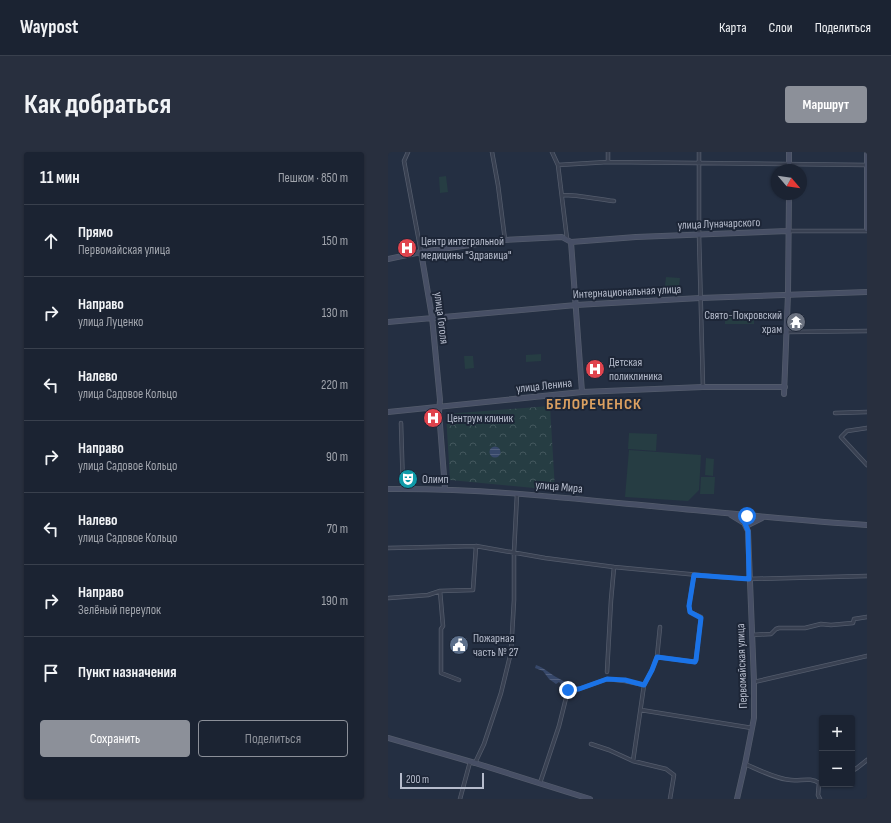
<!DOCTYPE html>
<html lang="ru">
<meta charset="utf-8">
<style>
body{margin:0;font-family:"Sofia Sans Condensed",sans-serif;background:#282f3e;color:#f1f3f6}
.controls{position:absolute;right:12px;bottom:12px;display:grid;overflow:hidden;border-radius:4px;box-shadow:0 1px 3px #0004}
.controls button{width:36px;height:36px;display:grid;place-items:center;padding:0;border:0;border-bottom:1px solid #39404d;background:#1b2332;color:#f1f3f6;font:20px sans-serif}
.compass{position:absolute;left:383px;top:12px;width:36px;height:36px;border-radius:50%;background:#1b2332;box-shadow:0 1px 3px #0004;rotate:119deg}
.scale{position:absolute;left:12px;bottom:10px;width:84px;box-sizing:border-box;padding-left:4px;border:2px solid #b6bccc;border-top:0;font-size:11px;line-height:14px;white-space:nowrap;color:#b6bccc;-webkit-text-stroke:3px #1d2637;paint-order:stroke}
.stop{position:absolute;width:12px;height:12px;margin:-9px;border:3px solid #1a73e8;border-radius:50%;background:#fff}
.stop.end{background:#1a73e8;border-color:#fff;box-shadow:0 1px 4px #0008}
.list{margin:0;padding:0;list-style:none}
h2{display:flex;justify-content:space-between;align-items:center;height:52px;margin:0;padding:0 16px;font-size:17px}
h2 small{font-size:13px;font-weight:400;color:#a0a4ac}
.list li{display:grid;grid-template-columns:26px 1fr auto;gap:12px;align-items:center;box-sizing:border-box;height:72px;padding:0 16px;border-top:1px solid #39404d}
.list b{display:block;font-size:15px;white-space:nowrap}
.list p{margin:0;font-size:13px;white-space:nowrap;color:#a0a4ac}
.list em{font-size:13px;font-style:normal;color:#a0a4ac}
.actions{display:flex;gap:8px;padding:12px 16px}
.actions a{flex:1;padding:9px 0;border:1px solid #8c9099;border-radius:4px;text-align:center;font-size:14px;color:#8c9099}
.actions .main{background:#8c9099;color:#fff}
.icon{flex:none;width:22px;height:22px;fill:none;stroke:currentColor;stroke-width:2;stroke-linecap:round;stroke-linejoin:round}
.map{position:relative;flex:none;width:479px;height:647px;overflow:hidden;border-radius:4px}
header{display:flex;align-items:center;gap:24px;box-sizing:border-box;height:56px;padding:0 20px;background:#1b2332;border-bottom:1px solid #39404d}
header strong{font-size:19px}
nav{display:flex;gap:22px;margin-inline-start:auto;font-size:14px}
.intro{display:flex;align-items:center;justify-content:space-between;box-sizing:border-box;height:96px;padding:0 24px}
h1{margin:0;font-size:28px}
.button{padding:10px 18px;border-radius:4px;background:#8c9099;color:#fff;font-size:14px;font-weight:700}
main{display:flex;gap:24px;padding:0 24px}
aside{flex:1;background:#1b2332;border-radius:4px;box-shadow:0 1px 3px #0004}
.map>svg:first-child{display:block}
</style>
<header>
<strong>Waypost</strong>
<nav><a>Карта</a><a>Слои</a><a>Поделиться</a></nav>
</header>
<div class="intro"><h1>Как добраться</h1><a class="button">Маршрут</a></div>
<main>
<aside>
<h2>11 мин<small>Пешком · 850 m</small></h2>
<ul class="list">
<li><svg class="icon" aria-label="ahead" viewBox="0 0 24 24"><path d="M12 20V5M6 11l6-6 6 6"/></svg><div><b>Прямо</b><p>Первомайская улица</p></div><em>150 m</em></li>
<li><svg class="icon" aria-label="right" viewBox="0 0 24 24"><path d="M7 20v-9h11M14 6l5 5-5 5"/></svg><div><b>Направо</b><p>улица Луценко</p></div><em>130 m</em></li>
<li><svg class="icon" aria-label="left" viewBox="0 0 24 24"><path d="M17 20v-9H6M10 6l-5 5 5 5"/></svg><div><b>Налево</b><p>улица Садовое Кольцо</p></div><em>220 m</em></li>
<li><svg class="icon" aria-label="right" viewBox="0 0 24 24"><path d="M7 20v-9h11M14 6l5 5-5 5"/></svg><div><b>Направо</b><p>улица Садовое Кольцо</p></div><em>90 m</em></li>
<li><svg class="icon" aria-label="left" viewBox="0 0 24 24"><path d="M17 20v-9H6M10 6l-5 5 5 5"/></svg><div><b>Налево</b><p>улица Садовое Кольцо</p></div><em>70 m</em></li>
<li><svg class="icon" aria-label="right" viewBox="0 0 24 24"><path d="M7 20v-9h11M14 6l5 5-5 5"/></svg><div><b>Направо</b><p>Зелёный переулок</p></div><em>190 m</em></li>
<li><svg class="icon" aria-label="arrive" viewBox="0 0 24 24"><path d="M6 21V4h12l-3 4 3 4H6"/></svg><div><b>Пункт назначения</b></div></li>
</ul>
<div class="actions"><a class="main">Сохранить</a><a>Поделиться</a></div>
</aside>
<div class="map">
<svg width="479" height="647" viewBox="0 0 479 647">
<defs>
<pattern id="grass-tufts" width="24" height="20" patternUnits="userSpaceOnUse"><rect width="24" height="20" fill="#263d43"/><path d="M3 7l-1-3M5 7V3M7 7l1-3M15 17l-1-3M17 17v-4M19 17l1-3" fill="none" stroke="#43575d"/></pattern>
<pattern id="park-crowns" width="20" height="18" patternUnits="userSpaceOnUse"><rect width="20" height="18" fill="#263d43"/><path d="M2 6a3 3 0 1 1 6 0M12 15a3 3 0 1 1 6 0" fill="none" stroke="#43575d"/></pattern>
<pattern id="water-rules" width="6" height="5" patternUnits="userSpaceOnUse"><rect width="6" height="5" fill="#37486a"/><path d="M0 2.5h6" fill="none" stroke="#52607e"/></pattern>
</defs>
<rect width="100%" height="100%" fill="#242f42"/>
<path fill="url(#grass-tufts)" d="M 187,248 L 188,252 L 187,254 L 174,254 L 173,249 Z"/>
<path fill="url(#park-crowns)" d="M 162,254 L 167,338 L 62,328 L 58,262 Z"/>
<path fill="#263d43" d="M 58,24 L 60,40 L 52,41 L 51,25 Z
M 278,125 L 292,126 L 291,135 L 277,134 Z
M 337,162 L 366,162 L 366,172 L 337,172 Z
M 153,202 L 153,209 L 138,210 L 138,203 Z
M 76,204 L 85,204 L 86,216 L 77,217 Z
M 241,281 L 269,282 L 268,299 L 240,297 Z
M 241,298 L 313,303 L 311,338 L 300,349 L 237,345 Z
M 318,306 L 326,307 L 325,324 L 317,323 Z
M 313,325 L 327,325 L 326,342 L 312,342 Z"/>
<path fill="url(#water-rules)" d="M199.5 253a5.5 5.5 0 1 1 11 0a5.5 5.5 0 1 1-11 0Z
M101.5 300a5.5 5.5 0 1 1 11 0a5.5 5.5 0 1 1-11 0Z
M 148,513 C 157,516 162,522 170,526 C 173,528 175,528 178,531 L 174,533 L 171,530 L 168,532 L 161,527 L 155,519 L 147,516 Z"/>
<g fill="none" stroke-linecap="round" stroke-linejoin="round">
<g stroke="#545c6c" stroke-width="4.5">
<path id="street" d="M 20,0 L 16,9 L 33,100
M 104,0 L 110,33 L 117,88
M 164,0 L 170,13 L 179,87
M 311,0 L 311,83 L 315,235
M 220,10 L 220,0
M 170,13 L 220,10 L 479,13
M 174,43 C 192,43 208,47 226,49
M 400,79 L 479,79
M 399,180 L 479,179
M 447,261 L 479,260
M 13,271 L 15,337
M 479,276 L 459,279 L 453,285 L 479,313
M 0,396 L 88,394 L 157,406 L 226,415 L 332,425 L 361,427 L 479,424
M 1,446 L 40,443 L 52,439
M 364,483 L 383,482 L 388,477 L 391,476 L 417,476 L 433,472 L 443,473 L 465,471 L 466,467 L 479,465
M 269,505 L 307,510 L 308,507 L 313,465 L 302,460 L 301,454 L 306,423
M 219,520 L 223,448 L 226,415
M 71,528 L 53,521 L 53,477 L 55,474 L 52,439 L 85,438 L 88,394
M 366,530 L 479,504
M 253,558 L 364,576
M 203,592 L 221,598 L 245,609 L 278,617 L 286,623 L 282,647
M 245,609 L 256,533 L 264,518 L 269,505 L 272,475
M 87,611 L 96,592 L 113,541 L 123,500 L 126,448 L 126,400 L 129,342
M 357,612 C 371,618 388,627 403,628 C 413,629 423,625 431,631 L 434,630
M 464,619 L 469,616 L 479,608
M 152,631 L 171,574 L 180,538 L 191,537 L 219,527 L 237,529 L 256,533
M 431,631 L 430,643 L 432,647
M 72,647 L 82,610"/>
</g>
<g stroke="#545c6c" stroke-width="6">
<path id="secondary" d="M 479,2 L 479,77
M 401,18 L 401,0
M 183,90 L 248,85 L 400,79
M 183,90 L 194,240
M 33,100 L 44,165 L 52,248 L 51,260 L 57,337
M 0,107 L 33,100 L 117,88 L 174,85 L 183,90
M 0,170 L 188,153 L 312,146 L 479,140
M 396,242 L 400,142 L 401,42
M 0,260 L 194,240 L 315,235 L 397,235
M 0,337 C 81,336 161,344 241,352 C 320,359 400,368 479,373
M 343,363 L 356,371 L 360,379 L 366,530 L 366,566 L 357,612 L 349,647
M 356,370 L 360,373 L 374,366
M 0,586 L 87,611 L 202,647"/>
</g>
<use href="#street" stroke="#394152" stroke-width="3"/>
<use href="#secondary" stroke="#474f65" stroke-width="4.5"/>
</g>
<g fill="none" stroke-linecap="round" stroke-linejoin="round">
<path stroke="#1a73e8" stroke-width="5" d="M 180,538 L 191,537 L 219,527 L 237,528 L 256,533 L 264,518 L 269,505 L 307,510 L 308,508 L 313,466 L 302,460 L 301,454 L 306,423 L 361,427 L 360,379 L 356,369 L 359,364"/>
</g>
<defs>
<g id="hospital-disc" transform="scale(1)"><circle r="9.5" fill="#e0444e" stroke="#1d2637"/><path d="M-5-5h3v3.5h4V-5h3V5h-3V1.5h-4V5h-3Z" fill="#fff"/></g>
<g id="temple-disc" transform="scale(1)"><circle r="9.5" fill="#6b7280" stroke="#1d2637"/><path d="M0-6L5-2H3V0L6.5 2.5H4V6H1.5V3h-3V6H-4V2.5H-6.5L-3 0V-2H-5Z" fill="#fff"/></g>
<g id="theatre-disc" transform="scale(1)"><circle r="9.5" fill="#0f9aa8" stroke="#1d2637"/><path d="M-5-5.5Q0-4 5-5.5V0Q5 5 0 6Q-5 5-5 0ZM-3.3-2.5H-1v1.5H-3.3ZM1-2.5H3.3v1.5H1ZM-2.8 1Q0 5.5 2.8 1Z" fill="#fff"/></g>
<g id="civic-disc" transform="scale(1)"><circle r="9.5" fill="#5c6f8a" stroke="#1d2637"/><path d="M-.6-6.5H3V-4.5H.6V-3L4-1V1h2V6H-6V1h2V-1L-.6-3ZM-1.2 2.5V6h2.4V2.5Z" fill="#fff"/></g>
</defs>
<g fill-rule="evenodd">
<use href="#hospital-disc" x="19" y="96"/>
<use href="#temple-disc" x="408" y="170"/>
<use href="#hospital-disc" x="207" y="217"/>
<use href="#hospital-disc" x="45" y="266"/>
<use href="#theatre-disc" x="20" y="327"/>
<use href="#civic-disc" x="71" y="493"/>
</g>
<g text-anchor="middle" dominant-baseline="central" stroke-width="4" stroke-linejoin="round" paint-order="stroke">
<g font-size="12" fill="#b6bccc" stroke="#1d2637">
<text transform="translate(331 72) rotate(-2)">улица Луначарского</text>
<text transform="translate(239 140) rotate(-3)">Интернациональная улица</text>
<text transform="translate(53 166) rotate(83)">улица Гоголя</text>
<text transform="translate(156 234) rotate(-6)">улица Ленина</text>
<text transform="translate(171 335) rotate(5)">улица Мира</text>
<text transform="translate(354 514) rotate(-92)">Первомайская улица</text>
</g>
<g font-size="12" fill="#b6bccc" stroke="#1d2637" text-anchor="start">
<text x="33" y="89">Центр интегральной<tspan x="33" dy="14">медицины "Здравица"</tspan></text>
<text x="394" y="163" text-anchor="end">Свято-Покровский<tspan x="394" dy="14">храм</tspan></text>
<text x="221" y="210">Детская<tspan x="221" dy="14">поликлиника</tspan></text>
<text x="59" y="266">Центрум клиник</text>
<text x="34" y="327">Олимп</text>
<text x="85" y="486">Пожарная<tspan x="85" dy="14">часть № 27</tspan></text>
</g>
<g font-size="16" font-weight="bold" letter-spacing="1" fill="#dba061" stroke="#1d2637">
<text x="206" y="252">БЕЛОРЕЧЕНСК</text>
</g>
</g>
</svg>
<div class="controls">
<button>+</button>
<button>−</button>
</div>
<svg class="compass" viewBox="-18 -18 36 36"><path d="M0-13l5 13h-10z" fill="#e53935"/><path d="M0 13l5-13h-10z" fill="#a0a4ac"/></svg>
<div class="scale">200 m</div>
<div class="stop" style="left:359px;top:364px"></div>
<div class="stop end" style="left:180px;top:538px"></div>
</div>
</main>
